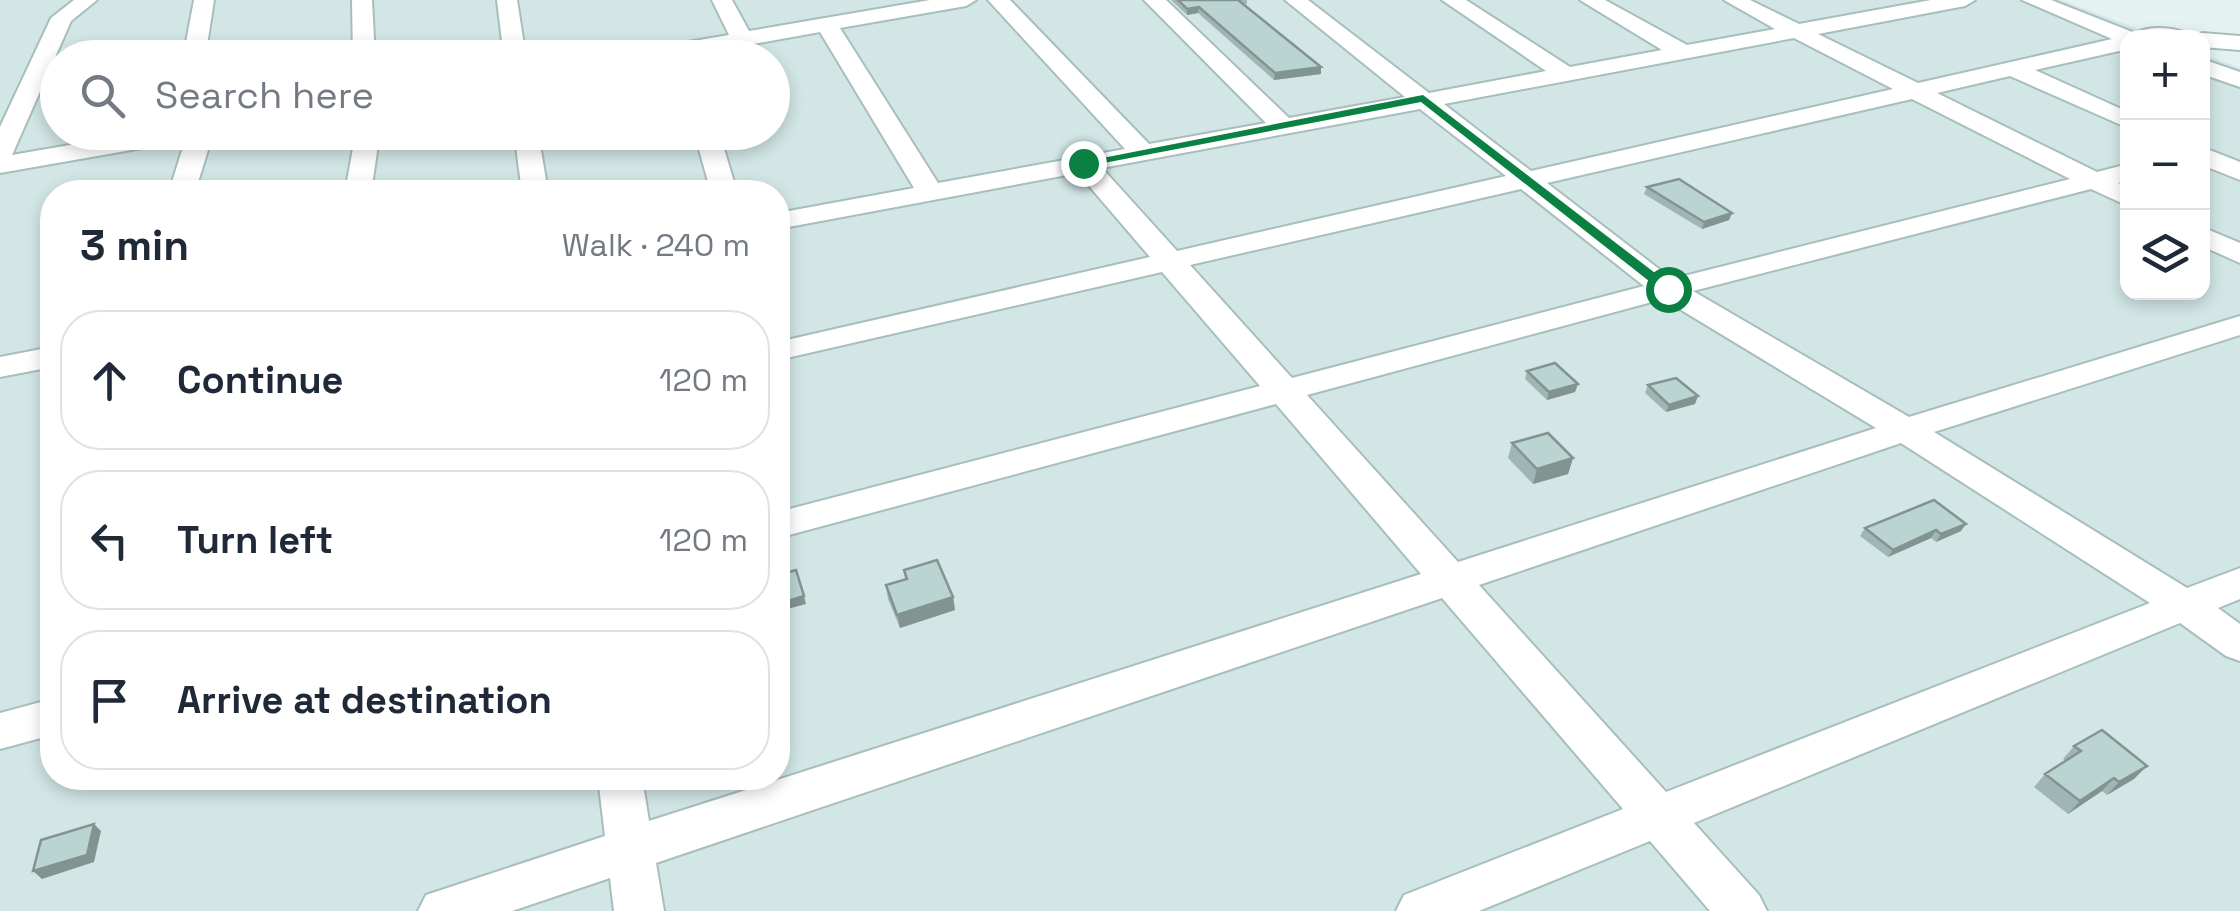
<!DOCTYPE html>
<meta charset="utf-8">
<style>
body{margin:0;font-family:"Space Grotesk",sans-serif;background:#f2f2f3;color:#1f2937}
.controls{position:absolute;right:30px;top:30px;display:grid;overflow:hidden;border-radius:20px;box-shadow:0 5px 15px #0003}
.controls button{width:90px;height:90px;display:grid;place-items:center;padding:0;border:0;border-bottom:2px solid #e0e1e3;background:#fff;color:#1f2937;font:50px sans-serif}
.stop{position:absolute;width:30px;height:30px;margin:-22px;border:8px solid #0b8043;border-radius:50%;background:#fff}
.stop.end{background:#0b8043;border-color:#fff;box-shadow:0 2px 10px #0008}
.list{margin:0;padding:0;list-style:none}
h2{display:flex;justify-content:space-between;align-items:center;height:130px;margin:0;padding:0 40px;font-size:42px}
h2 small{font-size:32px;font-weight:400;color:#747a83}
.list li{display:grid;grid-template-columns:65px 1fr auto;gap:30px;align-items:center;box-sizing:border-box;height:140px;margin:0 20px 20px;padding:0 20px;border:2px solid #e0e1e3;border-radius:40px}
.list b{display:block;font-size:38px;white-space:nowrap}
.list em{font-size:32px;font-style:normal;color:#747a83}
.icon{flex:none;width:55px;height:55px;fill:none;stroke:currentColor;stroke-width:2;stroke-linecap:round;stroke-linejoin:round}
.map{position:relative;flex:none;width:2240px;height:911px;overflow:hidden}
.search{position:absolute;background:#fff;box-shadow:0 5px 15px #0003;left:40px;top:40px;width:750px;height:110px;display:flex;align-items:center;gap:25px;box-sizing:border-box;padding:0 35px;border-radius:55px;color:#747a83;font-size:38px}
.panel{position:absolute;background:#fff;box-shadow:0 5px 15px #0003;left:40px;top:180px;width:750px;height:610px;border-radius:40px}
.map>svg:first-child{display:block}
</style>
<div class="map">
<svg width="2240" height="911" viewBox="0 0 2240 911">
<rect width="100%" height="100%" fill="#e5f2f2"/>
<path fill="#d2e6e6" fill-rule="evenodd" d="M 0,0 L 2061,0 L 2159,37 L 2128,38 L 2128,292 L 2202,292 L 2203,54 L 2240,68 L 2240,911 L 0,911 ZM 58,58 L 772,58 L 772,132 L 58,132 ZM 52,192 L 778,192 L 778,778 L 52,778 Z"/>
<g fill="none" stroke-linecap="round" stroke-linejoin="round">
<g stroke="#a7bebd" stroke-width="4">
<path id="minor" d="M 74,0 L 97,0 L 71,21 L 12,155 L 145,132 L 204,132 L 199,138 L 208,150 L 195,192 L 169,192 L 182,150 L 177,142 L 0,173 L 0,127 L 51,18 Z
M 194,0 L 214,0 L 205,58 L 183,58 Z
M 352,0 L 372,0 L 375,58 L 353,58 Z
M 497,0 L 517,0 L 526,58 L 504,58 Z
M 712,0 L 732,0 L 749,31 L 930,0 L 976,0 L 966,6 L 840,28 L 938,183 L 1125,149 L 988,0 L 1010,0 L 1149,144 L 1266,123 L 1144,0 L 1166,0 L 1289,118 L 1405,97 L 1285,0 L 1308,0 L 1429,93 L 1546,71 L 1442,0 L 1466,0 L 1570,67 L 1662,50 L 1580,0 L 1605,0 L 1687,45 L 1775,29 L 1724,0 L 1750,0 L 1799,24 L 1931,0 L 1975,0 L 1965,6 L 1818,34 L 1918,83 L 2112,39 L 2022,0 L 2051,0 L 2135,33 C 2151,25 2179,27 2193,37 L 2202,33 L 2240,36 L 2240,50 L 2202,47 L 2202,38 L 2128,38 L 2128,49 L 2035,70 L 2128,112 L 2128,128 L 2010,76 L 1937,93 L 2097,172 L 2128,164 L 2128,180 L 2118,183 L 2128,187 L 2128,206 L 2091,189 L 1693,291 L 1909,417 L 2240,316 L 2240,335 L 1934,432 L 2187,588 L 2240,568 L 2240,599 L 2218,608 L 2240,624 L 2240,661 L 2226,656 L 2180,623 L 1694,823 L 1759,895 L 1767,911 L 1710,911 L 1650,841 L 1479,911 L 1396,911 L 1404,895 L 1623,809 L 1442,598 L 656,863 L 664,911 L 614,911 L 610,878 L 512,911 L 418,911 L 426,895 L 605,836 L 598,778 L 642,778 L 649,821 L 1421,574 L 1276,404 L 778,538 L 778,512 L 1260,386 L 1162,272 L 778,360 L 778,342 L 1150,257 L 1078,173 L 778,229 L 778,213 L 914,188 L 820,32 L 675,58 L 623,58 L 634,51 L 729,35 ZM 1794,38 L 1893,89 L 1531,171 L 1444,104 ZM 1912,99 L 2070,179 L 1672,279 L 1547,183 ZM 1420,109 L 1506,176 L 1177,251 L 1102,168 ZM 1521,189 L 1644,286 L 1292,378 L 1190,265 ZM 1663,299 L 1876,428 L 1458,562 L 1307,395 ZM 1901,443 L 2150,603 L 1666,792 L 1479,585 Z
M 2202,59 L 2240,72 L 2240,87 L 2202,74 Z
M 356,132 L 380,132 L 371,192 L 345,192 Z
M 514,132 L 538,132 L 548,192 L 522,192 Z
M 694,132 L 719,132 L 737,192 L 711,192 Z
M 2202,147 L 2240,162 L 2240,180 L 2202,165 Z
M 2202,227 L 2240,243 L 2240,263 L 2202,246 Z
M 52,347 L 52,367 L 0,377 L 0,357 Z
M 52,699 L 52,735 L 0,749 L 0,713 Z"/>
</g>
<use href="#minor" fill="#fff" fill-rule="evenodd"/>
</g>
<path fill="#a0b6b4" d="M 1171,0 L 1247,0 L 1247,4 L 1244,5 L 1321,74 L 1274,80 L 1198,13 L 1187,15 Z
M 1647,187 L 1732,213 L 1729,220 L 1702,229 L 1644,194 Z
M 1527,371 L 1578,384 L 1575,392 L 1547,400 L 1525,379 Z
M 1648,385 L 1695,404 L 1666,412 L 1645,393 Z
M 1512,443 L 1573,458 L 1568,474 L 1533,484 L 1508,458 Z
M 1865,528 L 1961,531 L 1936,542 L 1931,538 L 1888,557 L 1860,536 Z
M 904,570 L 953,597 L 955,610 L 900,628 L 888,599 L 886,585 L 905,580 Z
M 2074,746 L 2134,779 L 2107,795 L 2102,791 L 2068,814 L 2034,787 L 2045,774 L 2066,761 L 2063,759 Z"/>
<path fill="#829492" d="M 1199,7 L 1198,13 L 1187,15 L 1187,9 Z
M 1321,67 L 1321,74 L 1274,80 L 1275,73 Z
M 1732,213 L 1729,220 L 1702,229 L 1704,222 Z
M 1578,384 L 1575,392 L 1547,400 L 1549,392 Z
M 1698,396 L 1695,404 L 1666,412 L 1669,405 Z
M 1573,458 L 1568,474 L 1533,484 L 1537,469 Z
M 1966,524 L 1961,531 L 1936,542 L 1941,534 Z
M 1936,530 L 1931,538 L 1888,557 L 1893,550 Z
M 804,596 L 806,604 L 784,610 L 782,603 Z
M 953,597 L 955,610 L 900,628 L 897,615 Z
M 2147,766 L 2134,779 L 2107,795 L 2119,782 Z
M 2114,778 L 2102,791 L 2068,814 L 2080,801 Z
M 94,824 L 101,831 L 94,862 L 42,879 L 33,871 Z"/>
<path fill="#bad4d1" stroke="#829492" stroke-width="2.5" d="M 1178,0 L 1238,0 L 1321,67 L 1275,73 L 1199,7 L 1187,9 Z
M 1679,179 L 1732,213 L 1704,222 L 1647,187 Z
M 1555,363 L 1578,384 L 1549,392 L 1527,371 Z
M 1676,378 L 1698,396 L 1669,405 L 1648,385 Z
M 1548,433 L 1573,458 L 1537,469 L 1512,443 Z
M 1934,500 L 1966,524 L 1941,534 L 1936,530 L 1893,550 L 1865,528 Z
M 937,560 L 953,597 L 897,615 L 886,585 L 907,579 L 904,570 Z
M 796,570 L 804,596 L 782,603 L 778,588 L 778,575 Z
M 2102,730 L 2147,766 L 2119,782 L 2114,778 L 2080,801 L 2045,774 L 2081,751 L 2074,746 Z
M 94,824 L 87,855 L 33,871 L 41,840 Z"/>
<path fill="#0b8043" d="M 1423,95 L 1672,286 L 1672,292 L 1663,292 L 1421,102 L 1083,167 L 1077,163 Z"/>
</svg>
<div class="controls">
<button>+</button>
<button>−</button>
<button><svg class="icon" aria-label="layers" viewBox="0 0 24 24"><path d="M12 4l9 5-9 5-9-5zM3 14l9 5 9-5"/></svg></button>
</div>
<div class="stop" style="left:1668px;top:289px"></div>
<div class="stop end" style="left:1083px;top:163px"></div>
<div class="search"><svg class="icon" aria-label="search" viewBox="0 0 24 24"><circle cx="10" cy="10" r="6"/><path d="M15 15l6 6"/></svg>Search here</div>
<section class="panel">
<h2>3 min<small>Walk · 240 m</small></h2>
<ul class="list">
<li><svg class="icon" aria-label="ahead" viewBox="0 0 24 24"><path d="M12 20V5M6 11l6-6 6 6"/></svg><div><b>Continue</b></div><em>120 m</em></li>
<li><svg class="icon" aria-label="left" viewBox="0 0 24 24"><path d="M17 20v-9H6M10 6l-5 5 5 5"/></svg><div><b>Turn left</b></div><em>120 m</em></li>
<li><svg class="icon" aria-label="arrive" viewBox="0 0 24 24"><path d="M6 21V4h12l-3 4 3 4H6"/></svg><div><b>Arrive at destination</b></div></li>
</ul>
</section>
</div>
